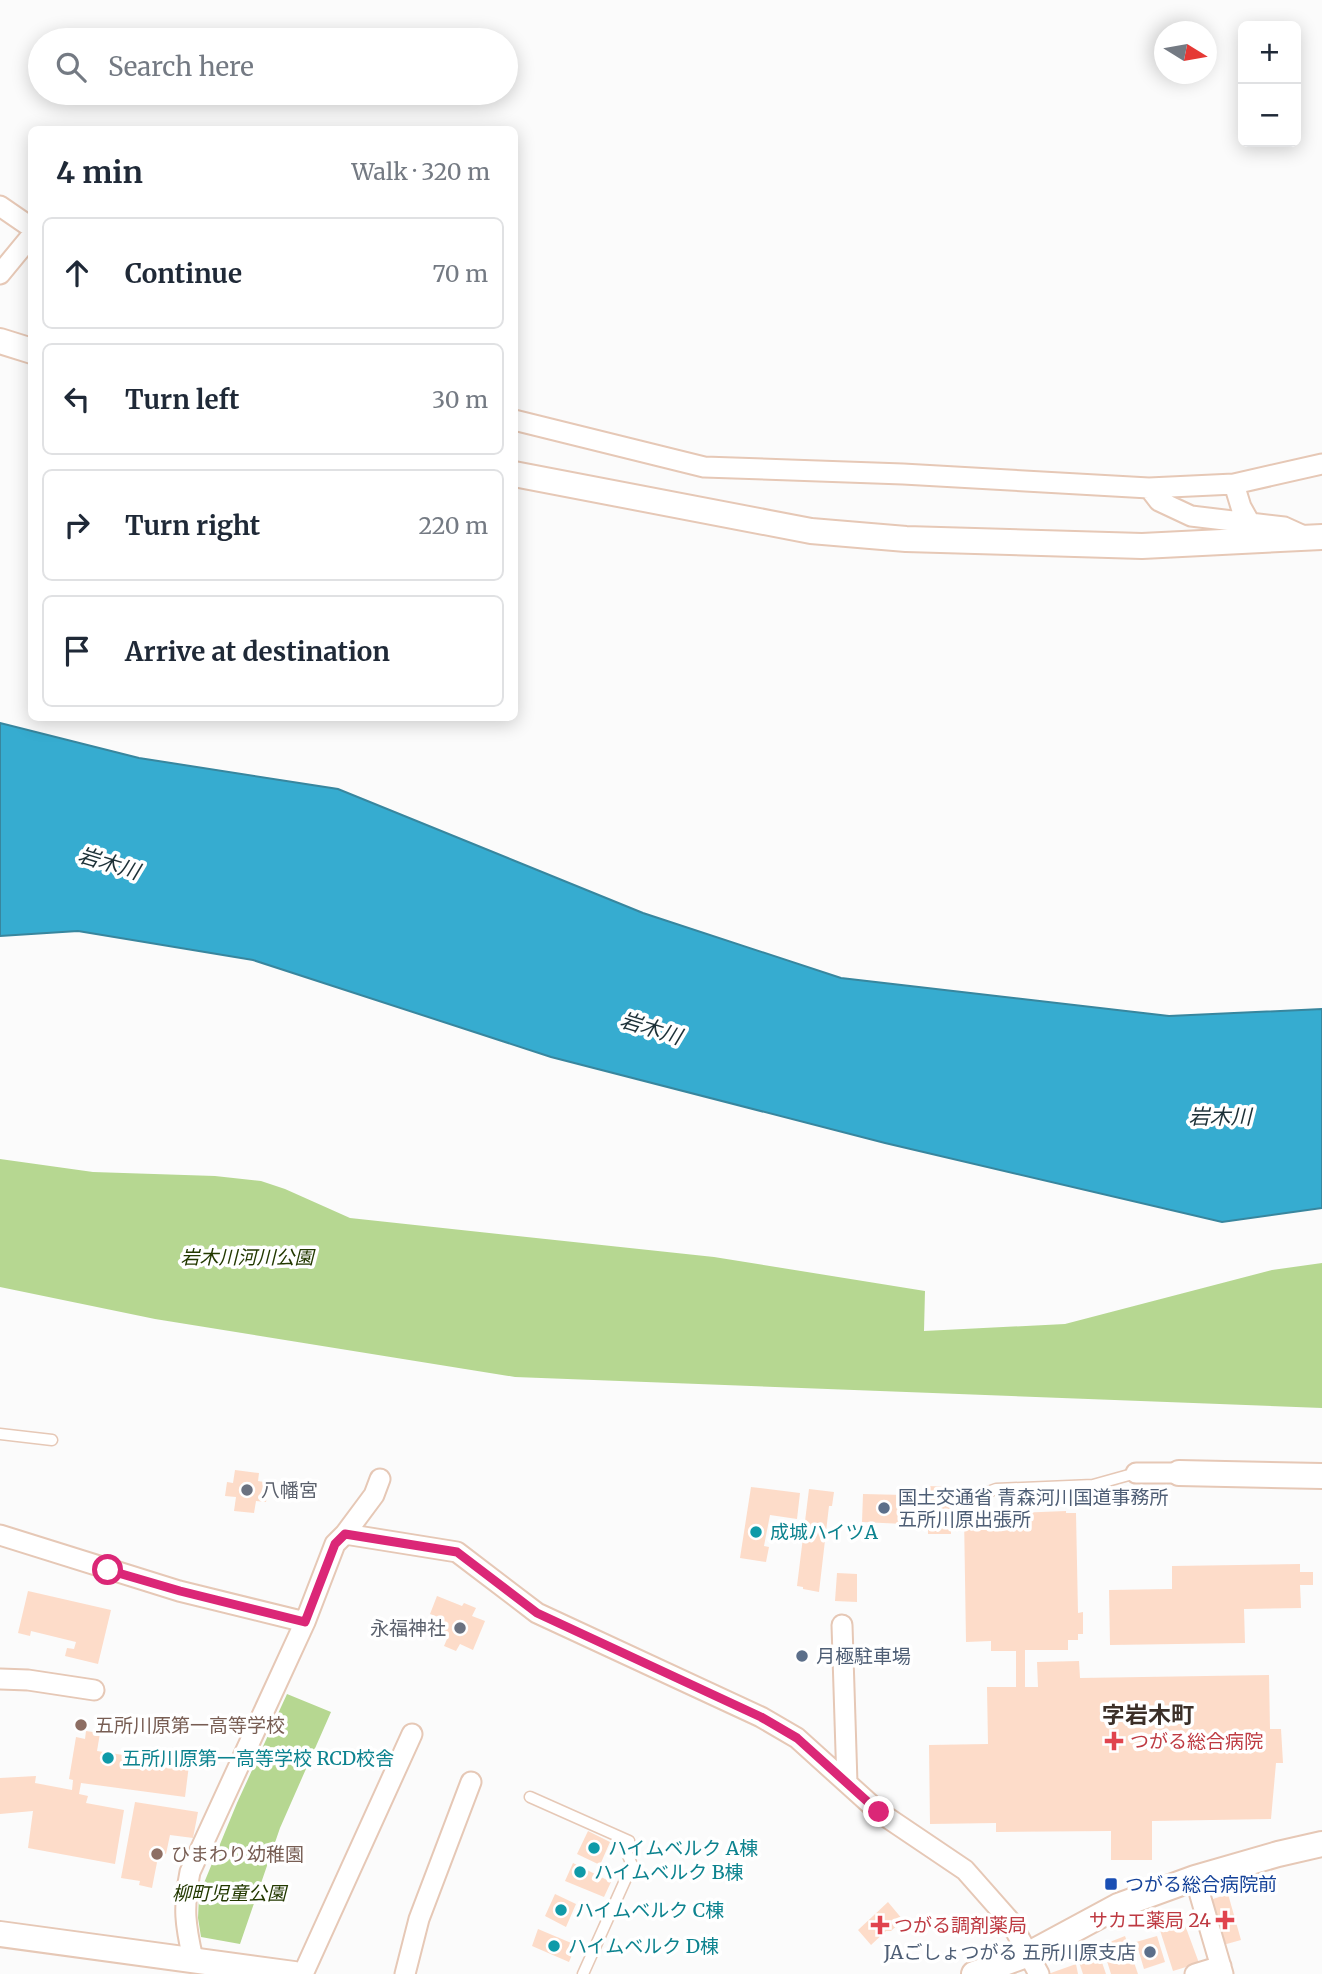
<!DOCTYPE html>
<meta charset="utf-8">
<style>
body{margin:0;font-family:Merriweather,"Noto Sans JP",serif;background:#f6f6f7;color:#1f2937}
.controls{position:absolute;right:21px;top:21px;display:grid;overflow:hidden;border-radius:10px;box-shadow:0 4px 18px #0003}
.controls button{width:63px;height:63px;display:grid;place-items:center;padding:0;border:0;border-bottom:2px solid #e0e1e3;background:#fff;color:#1f2937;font:35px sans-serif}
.compass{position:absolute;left:1154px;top:21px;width:63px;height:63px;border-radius:50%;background:#fff;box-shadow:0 4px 18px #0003;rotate:101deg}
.stop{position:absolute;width:21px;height:21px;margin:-16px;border:5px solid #db2777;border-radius:50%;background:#fff}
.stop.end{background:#db2777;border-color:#fff;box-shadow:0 2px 7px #0008}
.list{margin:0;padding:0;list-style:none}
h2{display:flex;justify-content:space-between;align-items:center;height:91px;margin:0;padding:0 28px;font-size:30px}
h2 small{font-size:23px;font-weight:400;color:#747a83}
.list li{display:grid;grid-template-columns:46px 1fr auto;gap:21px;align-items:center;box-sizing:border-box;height:112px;margin:0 14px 14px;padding:0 14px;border:2px solid #e0e1e3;border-radius:10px}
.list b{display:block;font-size:26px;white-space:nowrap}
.list em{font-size:23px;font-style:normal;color:#747a83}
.icon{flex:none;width:38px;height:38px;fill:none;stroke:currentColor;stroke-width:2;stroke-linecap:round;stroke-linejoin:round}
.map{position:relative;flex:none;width:1322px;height:1974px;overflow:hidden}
.search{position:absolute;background:#fff;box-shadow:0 4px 18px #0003;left:28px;top:28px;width:490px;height:77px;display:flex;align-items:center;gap:18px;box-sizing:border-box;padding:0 24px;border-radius:38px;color:#747a83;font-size:26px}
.panel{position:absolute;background:#fff;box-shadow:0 4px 18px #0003;left:28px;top:126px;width:490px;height:595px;border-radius:10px}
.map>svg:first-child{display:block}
</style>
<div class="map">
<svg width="1322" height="1974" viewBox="0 0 1322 1974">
<rect width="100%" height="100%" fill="#fbfbfb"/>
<path fill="#b6d791" d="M 0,1159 L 93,1172 L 215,1176 L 261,1181 L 285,1189 L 350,1218 L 714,1257 L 925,1291 L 924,1331 L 1065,1324 L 1272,1270 L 1322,1263 L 1322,1408 L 515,1377 L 155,1319 L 0,1287 Z
M 287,1694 L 331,1712 L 280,1828 L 240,1944 L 201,1937 L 198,1918 L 199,1895 L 237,1803 Z"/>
<path fill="#36acd0" stroke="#38869e" stroke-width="2" d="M 0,723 L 139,758 L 338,789 L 643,913 L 841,978 L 1169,1016 L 1322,1009 L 1322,1208 L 1222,1222 L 885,1143 L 551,1057 L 253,960 L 78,931 L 0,936 Z"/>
<path fill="#fddcc9" d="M 235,1470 L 259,1473 L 258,1481 L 269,1483 L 266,1502 L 256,1501 L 254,1513 L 234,1511 L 236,1497 L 225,1496 L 227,1482 L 233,1483 Z
M 929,1486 L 951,1487 L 951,1534 L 928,1534 Z
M 751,1487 L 800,1493 L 797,1519 L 770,1515 L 764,1546 L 769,1547 L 766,1562 L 740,1558 Z
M 809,1489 L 834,1492 L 832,1506 L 829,1506 L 819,1592 L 803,1589 L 803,1587 L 797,1586 Z
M 863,1494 L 905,1495 L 904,1524 L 862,1522 Z
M 1066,1511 L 1066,1513 L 1076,1513 L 1078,1613 L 1083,1612 L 1083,1634 L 1078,1634 L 1078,1640 L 1068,1640 L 1068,1650 L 1025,1650 L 1025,1687 L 1038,1687 L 1037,1662 L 1079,1661 L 1080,1678 L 1269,1675 L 1270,1729 L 1281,1729 L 1283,1763 L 1276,1763 L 1271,1819 L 1152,1821 L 1152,1860 L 1111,1860 L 1111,1831 L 996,1832 L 996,1823 L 930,1824 L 929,1745 L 988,1744 L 987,1687 L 1016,1687 L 1016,1651 L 991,1651 L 991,1641 L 966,1642 L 964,1515 Z
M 1300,1564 L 1300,1572 L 1313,1572 L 1313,1585 L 1300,1585 L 1301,1608 L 1244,1609 L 1245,1643 L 1110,1645 L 1109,1590 L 1172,1589 L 1172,1566 Z
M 837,1573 L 857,1574 L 857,1602 L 835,1601 Z
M 28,1591 L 111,1610 L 98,1664 L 65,1656 L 67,1648 L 74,1649 L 76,1642 L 31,1631 L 30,1636 L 18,1633 Z
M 437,1596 L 462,1606 L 464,1603 L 476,1608 L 472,1616 L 485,1621 L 473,1650 L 460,1644 L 456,1651 L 444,1646 L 447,1639 L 435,1635 L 441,1618 L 430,1614 Z
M 86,1731 L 100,1733 L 97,1751 L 189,1765 L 185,1797 L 81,1783 L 79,1794 L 88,1796 L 86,1803 L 124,1810 L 115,1864 L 28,1848 L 33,1811 L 0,1814 L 0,1778 L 36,1776 L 35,1783 L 72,1790 L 73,1780 L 69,1779 L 76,1737 L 85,1739 Z
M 135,1802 L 198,1812 L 193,1838 L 170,1835 L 166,1854 L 159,1852 L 152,1888 L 139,1885 L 140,1881 L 121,1878 Z
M 588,1831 L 610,1842 L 600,1865 L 577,1854 Z
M 573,1863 L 611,1882 L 604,1897 L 565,1881 Z
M 555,1894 L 576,1904 L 566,1927 L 545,1916 Z
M 1228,1894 L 1241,1940 L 1223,1945 L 1210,1900 Z
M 888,1902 L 903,1920 L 891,1931 L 886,1931 L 871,1945 L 858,1930 Z
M 1173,1914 L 1182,1917 L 1199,1963 L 1173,1971 L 1158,1924 L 1165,1915 Z
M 538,1929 L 576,1945 L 569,1962 L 532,1946 Z
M 1125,1936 L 1138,1974 L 1111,1974 L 1102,1945 Z
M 1157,1936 L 1165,1962 L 1144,1969 L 1136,1942 Z
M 1097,1948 L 1106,1974 L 1083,1974 L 1077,1956 Z
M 1076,1964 L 1078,1974 L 1048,1974 Z"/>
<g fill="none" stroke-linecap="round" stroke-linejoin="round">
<g stroke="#e6c8b6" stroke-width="13">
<path id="service" d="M 0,1434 L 52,1440
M 972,1510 L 985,1493 L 996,1489 L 1093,1485 L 1136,1473
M 530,1797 L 629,1841 L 626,1851 L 632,1865 L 583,1974"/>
</g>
<g stroke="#e6c8b6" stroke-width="23">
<path id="minor" d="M 0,206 L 32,228
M 0,274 L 32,235
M 514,420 L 704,467 L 903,474 L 1149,488 L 1234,484 L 1322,464
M 1234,484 L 1241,507 L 1250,523
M 1149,488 L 1159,501 L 1191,516 L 1284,527 L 1306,537
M 1136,1473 L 1179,1473
M 345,1534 L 374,1495 L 380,1479
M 0,1535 L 179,1591 L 305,1622
M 842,1625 L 847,1783
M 0,1679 L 28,1680 L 94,1690
M 1195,1878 L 1223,1974
M 193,1959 C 185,1924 183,1908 190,1872 L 305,1622 L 335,1544 L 345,1534 L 457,1552 L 537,1613 L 761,1717 L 797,1738 L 879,1812 L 965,1870 L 1010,1921 L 1039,1974
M 303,1974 L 412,1734
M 405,1974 L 419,1919 L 471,1782
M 1195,1974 L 1221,1966"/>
</g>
<g stroke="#e6c8b6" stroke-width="28">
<path id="tertiary" d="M 0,341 L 32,351
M 514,474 L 811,531 L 906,539 L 1142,546 L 1322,537
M 1179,1473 L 1322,1476
M 0,1934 L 294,1974
M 974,1974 L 1029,1954 L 1118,1906 L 1195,1878 L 1278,1854 L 1322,1844"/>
</g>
<use href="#service" stroke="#fff" stroke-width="10"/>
<use href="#minor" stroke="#fff" stroke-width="19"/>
<use href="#tertiary" stroke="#fff" stroke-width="24"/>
</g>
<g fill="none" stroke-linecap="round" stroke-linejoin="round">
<path stroke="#db2777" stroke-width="9" d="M 108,1570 L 180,1591 L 305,1622 L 335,1544 L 345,1534 L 457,1552 L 537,1613 L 761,1717 L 797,1738 L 879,1812"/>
</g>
<g fill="#6b7280" stroke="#fff" stroke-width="2.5">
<circle cx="247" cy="1490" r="7"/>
<circle cx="460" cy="1628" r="7"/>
</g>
<g fill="#5c6f8a" stroke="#fff" stroke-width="2.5">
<circle cx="884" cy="1508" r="7"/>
<circle cx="802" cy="1656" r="7"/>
<circle cx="1150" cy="1952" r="7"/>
</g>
<g fill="#0f9aa8" stroke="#fff" stroke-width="2.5">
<circle cx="756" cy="1532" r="7"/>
<circle cx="108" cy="1758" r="7"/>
<circle cx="594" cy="1848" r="7"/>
<circle cx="580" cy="1872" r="7"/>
<circle cx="561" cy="1910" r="7"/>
<circle cx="554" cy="1946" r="7"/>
</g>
<g fill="#8d6e63" stroke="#fff" stroke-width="2.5">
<circle cx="81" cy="1725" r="7"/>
<circle cx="157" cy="1854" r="7"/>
</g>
<g fill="#e0444e" stroke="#fff" stroke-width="2.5">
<path d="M1110.5 1730.5h7v7h7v7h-7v7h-7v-7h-7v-7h7z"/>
<path d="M1221.5 1909.5h7v7h7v7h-7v7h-7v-7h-7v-7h7z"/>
<path d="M876.5 1914.5h7v7h7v7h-7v7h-7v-7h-7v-7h7z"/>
</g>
<rect fill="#1a4fb4" stroke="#fff" stroke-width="2.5" x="1104" y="1877" width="14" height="14" rx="3.5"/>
<g text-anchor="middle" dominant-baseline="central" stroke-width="7" stroke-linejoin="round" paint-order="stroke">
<g font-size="19" font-style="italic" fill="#233900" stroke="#fff">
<text x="247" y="1257">岩木川河川公園</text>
<text x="229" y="1893">柳町児童公園</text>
</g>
<g font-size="19" fill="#5b616d" stroke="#fff" text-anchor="start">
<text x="261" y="1490">八幡宮</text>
<text x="446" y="1628" text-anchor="end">永福神社</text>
</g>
<g font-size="19" fill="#4e5e75" stroke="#fff" text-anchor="start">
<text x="898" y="1497">国土交通省 青森河川国道事務所<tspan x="898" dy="22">五所川原出張所</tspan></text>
<text x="816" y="1656">月極駐車場</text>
<text x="1136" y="1952" text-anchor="end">JAごしょつがる 五所川原支店</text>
</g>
<g font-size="19" fill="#0d838f" stroke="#fff" text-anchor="start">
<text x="770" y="1532">成城ハイツA</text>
<text x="122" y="1758">五所川原第一高等学校 RCD校舎</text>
<text x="608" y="1848">ハイムベルク A棟</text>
<text x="594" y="1872">ハイムベルク B棟</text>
<text x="575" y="1910">ハイムベルク C棟</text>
<text x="568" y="1946">ハイムベルク D棟</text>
</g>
<g font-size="19" fill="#785e54" stroke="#fff" text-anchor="start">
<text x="95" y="1725">五所川原第一高等学校</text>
<text x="171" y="1854">ひまわり幼稚園</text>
</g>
<g font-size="19" fill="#be3a42" stroke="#fff" text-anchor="start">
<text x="1130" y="1741">つがる総合病院</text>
<text x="1211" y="1920" text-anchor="end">サカエ薬局 24</text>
<text x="894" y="1925">つがる調剤薬局</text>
</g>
<g font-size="19" fill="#164399" stroke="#fff" text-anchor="start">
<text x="1125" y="1884">つがる総合病院前</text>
</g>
<g font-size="21" font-style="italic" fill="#1c3037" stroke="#fff">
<text transform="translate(109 863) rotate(17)">岩木川</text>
<text transform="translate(651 1028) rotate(17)">岩木川</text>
<text x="1220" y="1116">岩木川</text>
</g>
<g font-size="23" font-weight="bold" fill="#3b2f28" stroke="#fff">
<text x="1148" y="1714">字岩木町</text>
</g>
</g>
</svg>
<div class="controls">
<button>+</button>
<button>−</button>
</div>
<svg class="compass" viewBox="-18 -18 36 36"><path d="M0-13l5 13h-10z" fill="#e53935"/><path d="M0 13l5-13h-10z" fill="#747a83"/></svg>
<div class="stop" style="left:108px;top:1570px"></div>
<div class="stop end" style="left:879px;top:1812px"></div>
<div class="search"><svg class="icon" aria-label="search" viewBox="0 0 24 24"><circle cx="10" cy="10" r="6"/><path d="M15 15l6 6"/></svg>Search here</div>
<section class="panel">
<h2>4 min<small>Walk · 320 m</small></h2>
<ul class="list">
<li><svg class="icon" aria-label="ahead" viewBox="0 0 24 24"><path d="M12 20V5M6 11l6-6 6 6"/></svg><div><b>Continue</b></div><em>70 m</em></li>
<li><svg class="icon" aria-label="left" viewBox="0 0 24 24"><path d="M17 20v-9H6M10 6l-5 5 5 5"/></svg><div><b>Turn left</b></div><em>30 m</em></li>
<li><svg class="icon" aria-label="right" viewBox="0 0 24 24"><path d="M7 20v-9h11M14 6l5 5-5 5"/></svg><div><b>Turn right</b></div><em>220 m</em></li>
<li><svg class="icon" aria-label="arrive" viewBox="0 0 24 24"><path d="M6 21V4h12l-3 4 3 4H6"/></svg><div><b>Arrive at destination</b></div></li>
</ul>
</section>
</div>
